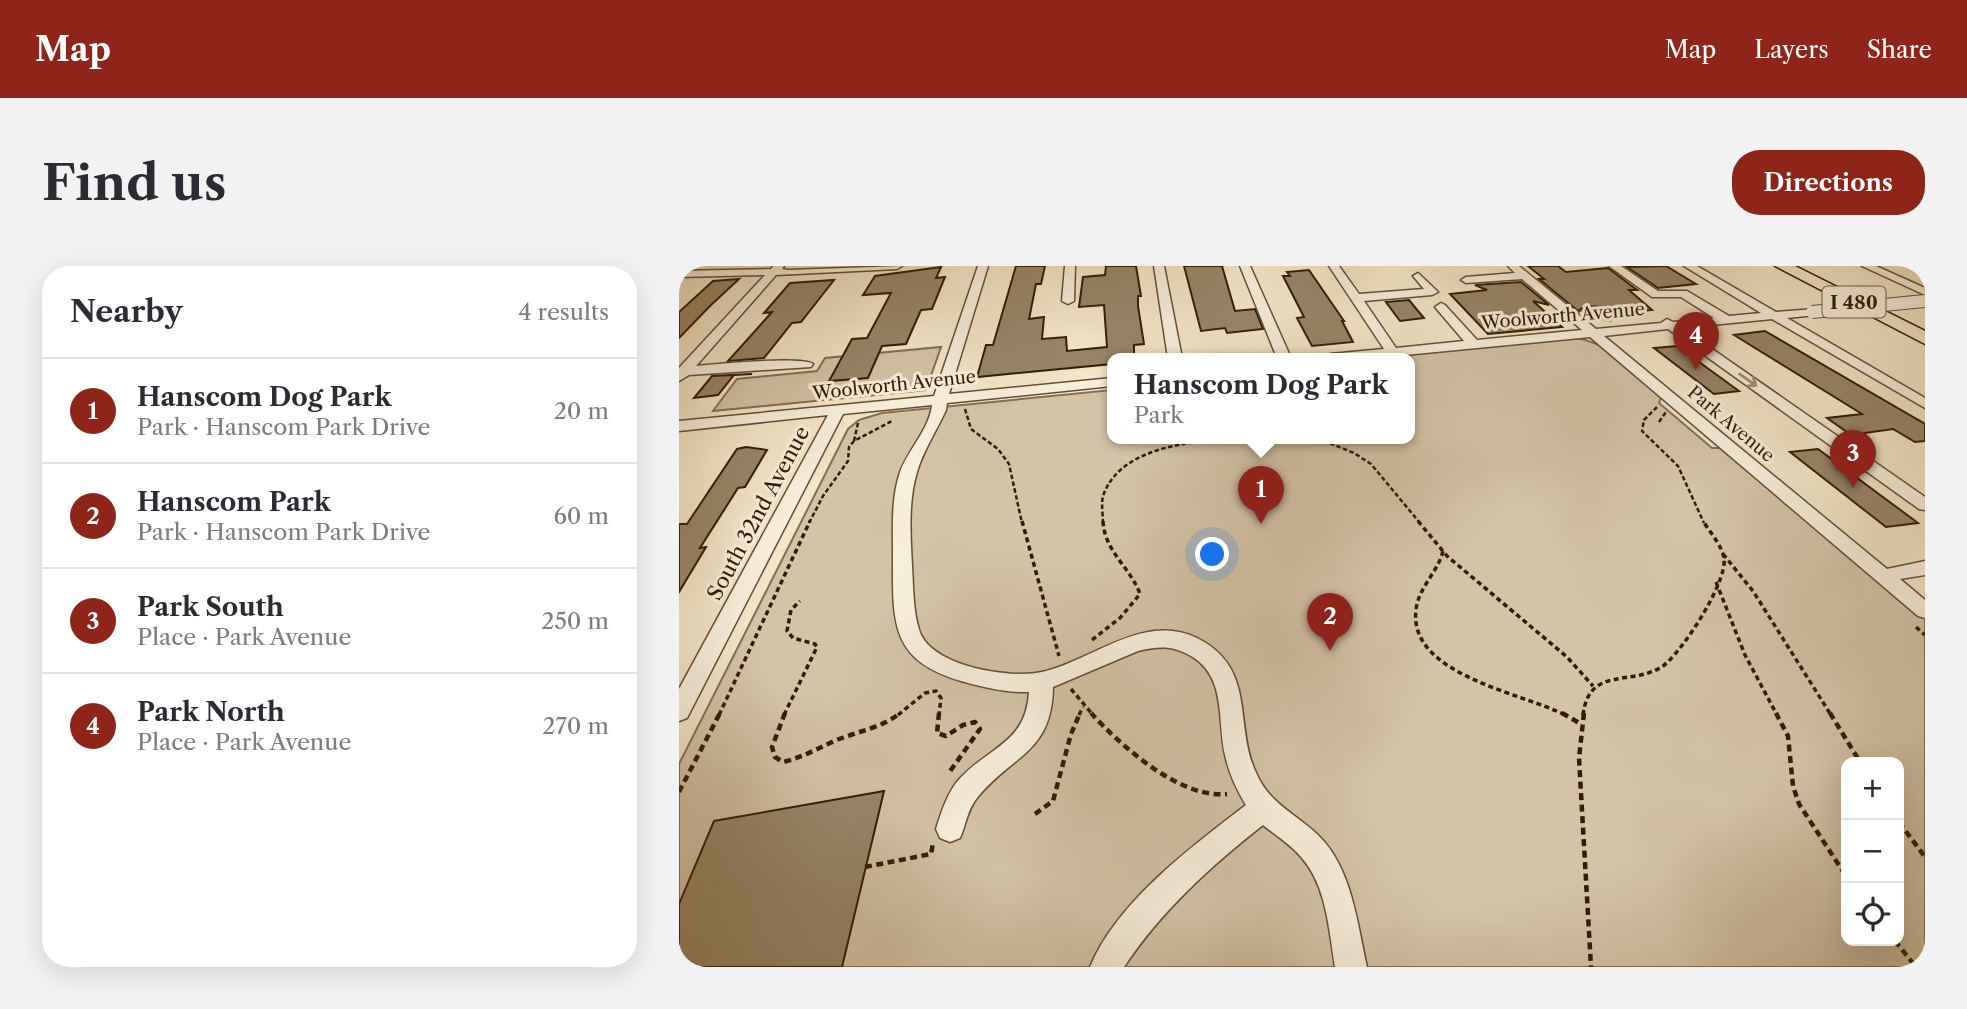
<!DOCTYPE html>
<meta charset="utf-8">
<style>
body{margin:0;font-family:"Libre Caslon Text",serif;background:#f2f2f3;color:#2b2b33}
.controls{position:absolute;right:21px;bottom:21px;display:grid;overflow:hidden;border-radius:14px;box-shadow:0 7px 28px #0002}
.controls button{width:63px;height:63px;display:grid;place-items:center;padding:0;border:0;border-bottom:2px solid #e1e1e2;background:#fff;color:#2b2b33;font:35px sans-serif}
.you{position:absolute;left:534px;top:289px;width:24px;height:24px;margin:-18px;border:5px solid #fff;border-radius:50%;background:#1a73e8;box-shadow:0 0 0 10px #1a73e833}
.badge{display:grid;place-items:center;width:46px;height:46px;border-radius:50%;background:#8f2418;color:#fff;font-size:23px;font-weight:700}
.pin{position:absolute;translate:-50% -58px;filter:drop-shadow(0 2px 4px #0008)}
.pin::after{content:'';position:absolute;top:37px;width:24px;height:21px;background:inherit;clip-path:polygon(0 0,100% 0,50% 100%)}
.popup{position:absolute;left:428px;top:87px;width:308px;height:91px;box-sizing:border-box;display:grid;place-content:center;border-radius:14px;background:#fff;filter:drop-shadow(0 2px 5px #0005);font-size:23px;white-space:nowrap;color:#7c7c81}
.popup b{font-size:26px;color:#2b2b33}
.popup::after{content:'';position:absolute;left:50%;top:100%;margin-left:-14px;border:14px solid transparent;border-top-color:#fff}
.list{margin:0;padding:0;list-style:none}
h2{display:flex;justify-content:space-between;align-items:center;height:91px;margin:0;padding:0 28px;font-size:30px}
h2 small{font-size:23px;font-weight:400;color:#7c7c81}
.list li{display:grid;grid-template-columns:46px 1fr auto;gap:21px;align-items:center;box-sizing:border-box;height:105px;padding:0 28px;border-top:2px solid #e1e1e2}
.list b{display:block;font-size:26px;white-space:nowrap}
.list p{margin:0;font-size:23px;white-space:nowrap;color:#7c7c81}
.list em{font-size:23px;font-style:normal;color:#7c7c81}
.icon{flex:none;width:38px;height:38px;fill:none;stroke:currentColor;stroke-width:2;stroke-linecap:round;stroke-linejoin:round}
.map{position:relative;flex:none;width:1246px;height:701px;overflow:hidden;border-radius:28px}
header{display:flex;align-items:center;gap:42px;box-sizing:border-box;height:98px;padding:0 35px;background:#8f2418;color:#fff}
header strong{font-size:33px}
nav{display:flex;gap:38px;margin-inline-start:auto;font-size:24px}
.intro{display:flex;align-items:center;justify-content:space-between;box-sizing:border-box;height:168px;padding:0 42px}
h1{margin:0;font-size:49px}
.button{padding:18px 32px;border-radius:28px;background:#8f2418;color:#fff;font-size:24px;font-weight:700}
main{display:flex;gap:42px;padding:0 42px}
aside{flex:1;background:#fff;border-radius:28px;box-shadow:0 7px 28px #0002}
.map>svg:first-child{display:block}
</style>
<header>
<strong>Map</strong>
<nav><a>Map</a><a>Layers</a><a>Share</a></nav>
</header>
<div class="intro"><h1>Find us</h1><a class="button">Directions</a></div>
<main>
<aside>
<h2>Nearby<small>4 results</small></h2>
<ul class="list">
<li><span class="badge">1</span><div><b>Hanscom Dog Park</b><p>Park · Hanscom Park Drive</p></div><em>20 m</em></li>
<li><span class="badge">2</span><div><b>Hanscom Park</b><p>Park · Hanscom Park Drive</p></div><em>60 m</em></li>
<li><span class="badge">3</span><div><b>Park South</b><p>Place · Park Avenue</p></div><em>250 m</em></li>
<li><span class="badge">4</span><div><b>Park North</b><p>Place · Park Avenue</p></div><em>270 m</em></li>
</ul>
</aside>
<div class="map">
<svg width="1246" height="701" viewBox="0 0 1246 701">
<rect width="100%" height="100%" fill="#f4e6c7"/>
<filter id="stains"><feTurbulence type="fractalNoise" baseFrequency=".00286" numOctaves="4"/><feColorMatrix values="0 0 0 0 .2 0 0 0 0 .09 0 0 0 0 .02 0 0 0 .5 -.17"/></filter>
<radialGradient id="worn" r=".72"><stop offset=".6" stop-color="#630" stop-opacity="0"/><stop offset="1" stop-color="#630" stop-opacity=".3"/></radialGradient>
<path fill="#d4c3a5" stroke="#846f52" stroke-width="2" fill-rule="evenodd" d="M 896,72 C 928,75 961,108 982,132 L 980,137 L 1033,182 L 1041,182 L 1058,191 L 1246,352 L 1246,701 L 0,701 L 0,498 L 169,163 L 180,154 L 203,147 L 433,124 L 433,172 L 731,172 L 731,92 L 686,92 ZM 1167,496 L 1220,496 L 1220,675 L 1167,675 Z
M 262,81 L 247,124 L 34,145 L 58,113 L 138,105 L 146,92 Z"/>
<path fill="#988567" stroke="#351b00" stroke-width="2" d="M 337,0 L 366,0 L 362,18 L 357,18 L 350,53 L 365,51 L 363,73 L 387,71 L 388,85 L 428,81 L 425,39 L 400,41 L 404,11 L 426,9 L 427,0 L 457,0 L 462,30 L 459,30 L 459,40 L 465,78 L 455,79 L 455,92 L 433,92 L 433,98 L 298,111 L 307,79 L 314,79 Z
M 505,0 L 543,0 L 556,45 L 576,43 L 584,63 L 548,67 L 546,62 L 522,65 Z
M 849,0 L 879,0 L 887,6 L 929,2 L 958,24 L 950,24 L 973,44 L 939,47 L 931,55 L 925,53 L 930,47 L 922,41 L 906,40 L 899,45 L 860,13 L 865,13 Z
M 987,0 L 1017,18 L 979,22 L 948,1 Z
M 262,1 L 257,12 L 266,11 L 253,43 L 242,44 L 227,78 L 203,80 L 189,112 L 150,115 L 173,73 L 188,72 L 212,27 L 184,29 L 196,10 Z
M 630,4 L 665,55 L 663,55 L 674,76 L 633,80 L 618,52 L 625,51 L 604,10 L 611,10 L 608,6 Z
M 60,13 L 31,40 L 0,72 L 0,46 L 34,15 Z
M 155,14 L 122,56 L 113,57 L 85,92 L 49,95 L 93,46 L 85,47 L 111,17 Z
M 842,16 L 870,39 L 854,35 L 883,61 L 809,68 L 771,28 L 808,24 L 796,19 Z
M 730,34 L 739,45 L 745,52 L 721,55 L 707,36 Z
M 1086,65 L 1246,158 L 1246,175 L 1236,176 L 1214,163 L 1172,169 L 1148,152 L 1183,148 L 1055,69 Z
M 998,80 L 1060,125 L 1035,128 L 975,82 Z
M 73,108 L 55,109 L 39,129 L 15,132 L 33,110 Z
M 67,181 L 88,184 L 66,221 L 59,222 L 21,282 L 27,281 L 0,326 L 0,258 L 8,258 L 58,183 Z
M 1139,183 L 1239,257 L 1207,261 L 1111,186 Z
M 205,525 L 163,701 L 0,701 L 0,638 L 35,555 Z"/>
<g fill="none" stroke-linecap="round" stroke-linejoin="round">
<path stroke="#cebd9f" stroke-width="12" stroke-dasharray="12 6" stroke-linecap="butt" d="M 922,48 L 935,51"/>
<g stroke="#654e32" stroke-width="3">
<path id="minor" d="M 94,0 L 105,0 L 103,3 L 109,4 L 223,0 L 218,3 L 97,9 L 17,100 C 36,98 124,90 134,98 L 132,101 L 10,109 L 0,115 L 0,102 L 86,9 L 0,11 L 0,5 L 92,3 Z
M 299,0 L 309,0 L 270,128 L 433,112 L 433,120 L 268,137 L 267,144 C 258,164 244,185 238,206 C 227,242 233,285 234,322 C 235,337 236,354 242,369 C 258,401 331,413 363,406 C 413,395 464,346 518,372 C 580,403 553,461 579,511 C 592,538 618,549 639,569 C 673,602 678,657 688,701 L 656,701 C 650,665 648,620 622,591 C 611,578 596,569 584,559 C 532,600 482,645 445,701 L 411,701 C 438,636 512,581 567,539 C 557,523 550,507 546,489 C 538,454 548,411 512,390 C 494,379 479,380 459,385 L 374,421 C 373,488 332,489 298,532 C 288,544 287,559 281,572 L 271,576 L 261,572 L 257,563 C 262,547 267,531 277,517 C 306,481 347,480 350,426 C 327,427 304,421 282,415 C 210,394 214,355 214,290 C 214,262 212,233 221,206 C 229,184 251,162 253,139 L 164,148 L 8,452 L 0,455 L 0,423 L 149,149 L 0,165 L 0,155 L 255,130 Z
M 386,0 L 396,0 L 395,35 L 389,38 L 383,35 Z
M 475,0 L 485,0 L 503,92 L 489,92 Z
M 561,0 L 571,0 L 612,92 L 598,92 Z
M 650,0 L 660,0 L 680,28 L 745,23 L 734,10 L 739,7 L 757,24 L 759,26 L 753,29 L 685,35 L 717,82 L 785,75 L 756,41 L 762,37 L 766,39 L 798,74 L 903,64 L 843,13 L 787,17 L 782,14 L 787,11 L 836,7 L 829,0 L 840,0 L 917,63 L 982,57 L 988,53 L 994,56 L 1035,52 L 1002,31 L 973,31 L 930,0 L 942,0 L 979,25 L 1008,25 L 1050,50 L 1082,47 L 1005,0 L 1018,0 L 1097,46 L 1137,43 L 1137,49 L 1108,52 L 1246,132 L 1246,142 L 1093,53 L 1003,62 L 1246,231 L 1246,244 L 1240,243 L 989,63 L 925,70 L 1208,303 L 1246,295 L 1246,309 L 1221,313 L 1246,334 L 1246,352 L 1239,350 L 911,71 L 695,92 L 645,92 L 651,88 L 705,83 Z
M 1183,0 L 1197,0 L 1246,22 L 1246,29 Z
M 906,43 L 922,44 L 928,48 L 922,52 L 902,50 L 900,47 Z"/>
</g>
<g stroke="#351b00" stroke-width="3">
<path id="highway" d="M 1096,0 L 1116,0 L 1246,65 L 1246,78 Z"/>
</g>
<path stroke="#351b00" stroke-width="2.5" stroke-dasharray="4.5 2.5" stroke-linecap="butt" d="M 978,141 L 965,154 L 963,165 L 999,200 L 1025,257
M 286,143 L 292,163 L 319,183 L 330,198 L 343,257
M 980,156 L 987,146
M 638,172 L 675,187 L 692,198 L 741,257
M 175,175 L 179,157
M 130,257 L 144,230 L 169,195 L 170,181 L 175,175 L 213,155
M 424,257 C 424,249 422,238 424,230 C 445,169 547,174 600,172"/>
<path stroke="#351b00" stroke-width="3.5" stroke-dasharray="5 3.5" stroke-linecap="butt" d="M 343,255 L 380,390
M 739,255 L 768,290 L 888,391 L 914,420
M 764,285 C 759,306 739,322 737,344 C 729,409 844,427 886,449
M 1044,288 L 1074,325 L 1152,449
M 1037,316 L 1066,389 L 1098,449
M 1237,361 L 1246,369
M 413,374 L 441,352 L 461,328 C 452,302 425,285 424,255
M 392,423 L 414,449
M 40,449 L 131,255
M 105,449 L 138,381 L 136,378 L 114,372 L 108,365 L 112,344 L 121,335
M 219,449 L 246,427 L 257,425 L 262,432 L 260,449
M 400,449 L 404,441
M 904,449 C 910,399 953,421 984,400 C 1003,386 1048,317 1045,293 C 1044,281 1031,266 1024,255"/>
<path stroke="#351b00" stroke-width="4.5" stroke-dasharray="7 4.5" stroke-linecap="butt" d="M 106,447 L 93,481 L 96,491 L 104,496 C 125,491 141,481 160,473 C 181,465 204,461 221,447
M 260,447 L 258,467 L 267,470 L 284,459 L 296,456 L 301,463 L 269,508
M 412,447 C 442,480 501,533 548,528
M 883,447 L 902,458
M 905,447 L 900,492 L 912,701
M 1097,447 L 1109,470 L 1114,520 L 1120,538 L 1167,610
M 1151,447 L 1181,496
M 0,526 L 41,447
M 356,548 L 374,535 L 392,468 L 401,447
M 1220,556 L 1246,591
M 186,601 L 252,588 L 254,577
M 1216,675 L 1237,701"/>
<use href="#minor" fill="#f8efdb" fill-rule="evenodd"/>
<use href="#highway" fill="#f4e6c7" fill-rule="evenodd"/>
<g stroke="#654e32" stroke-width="14" stroke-linecap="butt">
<path id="minor-bridge" d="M 1133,46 L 1246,35"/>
</g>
<use href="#minor-bridge" stroke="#f8efdb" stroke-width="12"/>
</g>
<defs><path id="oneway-shaft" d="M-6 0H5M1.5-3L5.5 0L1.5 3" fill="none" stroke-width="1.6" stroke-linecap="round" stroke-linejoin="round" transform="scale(1.75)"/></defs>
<use stroke="#a09078" href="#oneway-shaft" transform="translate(1069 114) rotate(35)"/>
<g text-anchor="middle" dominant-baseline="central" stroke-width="6" stroke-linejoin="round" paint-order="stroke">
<g font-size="18" fill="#351b00" stroke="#f8efdb">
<text transform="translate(884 50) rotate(-5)">Woolworth Avenue</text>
<text transform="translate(215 119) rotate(-6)">Woolworth Avenue</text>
<text transform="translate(1052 158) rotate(40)">Park Avenue</text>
</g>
<rect fill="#f8efdb" stroke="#705b42" stroke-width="2" x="1143.5" y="20.5" width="63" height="31" rx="5"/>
<g font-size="19" font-weight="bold" fill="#351b00">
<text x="1175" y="36">I 480</text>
</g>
<g font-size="21" fill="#351b00" stroke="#f8efdb">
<text transform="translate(79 247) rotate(-62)">South 32nd Avenue</text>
</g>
</g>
<rect width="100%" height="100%" filter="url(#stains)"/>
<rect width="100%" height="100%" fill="url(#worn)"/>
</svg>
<div class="controls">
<button>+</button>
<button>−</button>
<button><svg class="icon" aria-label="locate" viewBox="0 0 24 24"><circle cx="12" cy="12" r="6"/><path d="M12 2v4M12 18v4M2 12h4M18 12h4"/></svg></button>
</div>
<div class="you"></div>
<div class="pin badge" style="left:582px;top:258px">1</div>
<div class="popup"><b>Hanscom Dog Park</b>Park</div>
<div class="pin badge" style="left:651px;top:385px">2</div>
<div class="pin badge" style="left:1174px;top:222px">3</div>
<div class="pin badge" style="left:1017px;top:104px">4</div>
</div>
</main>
